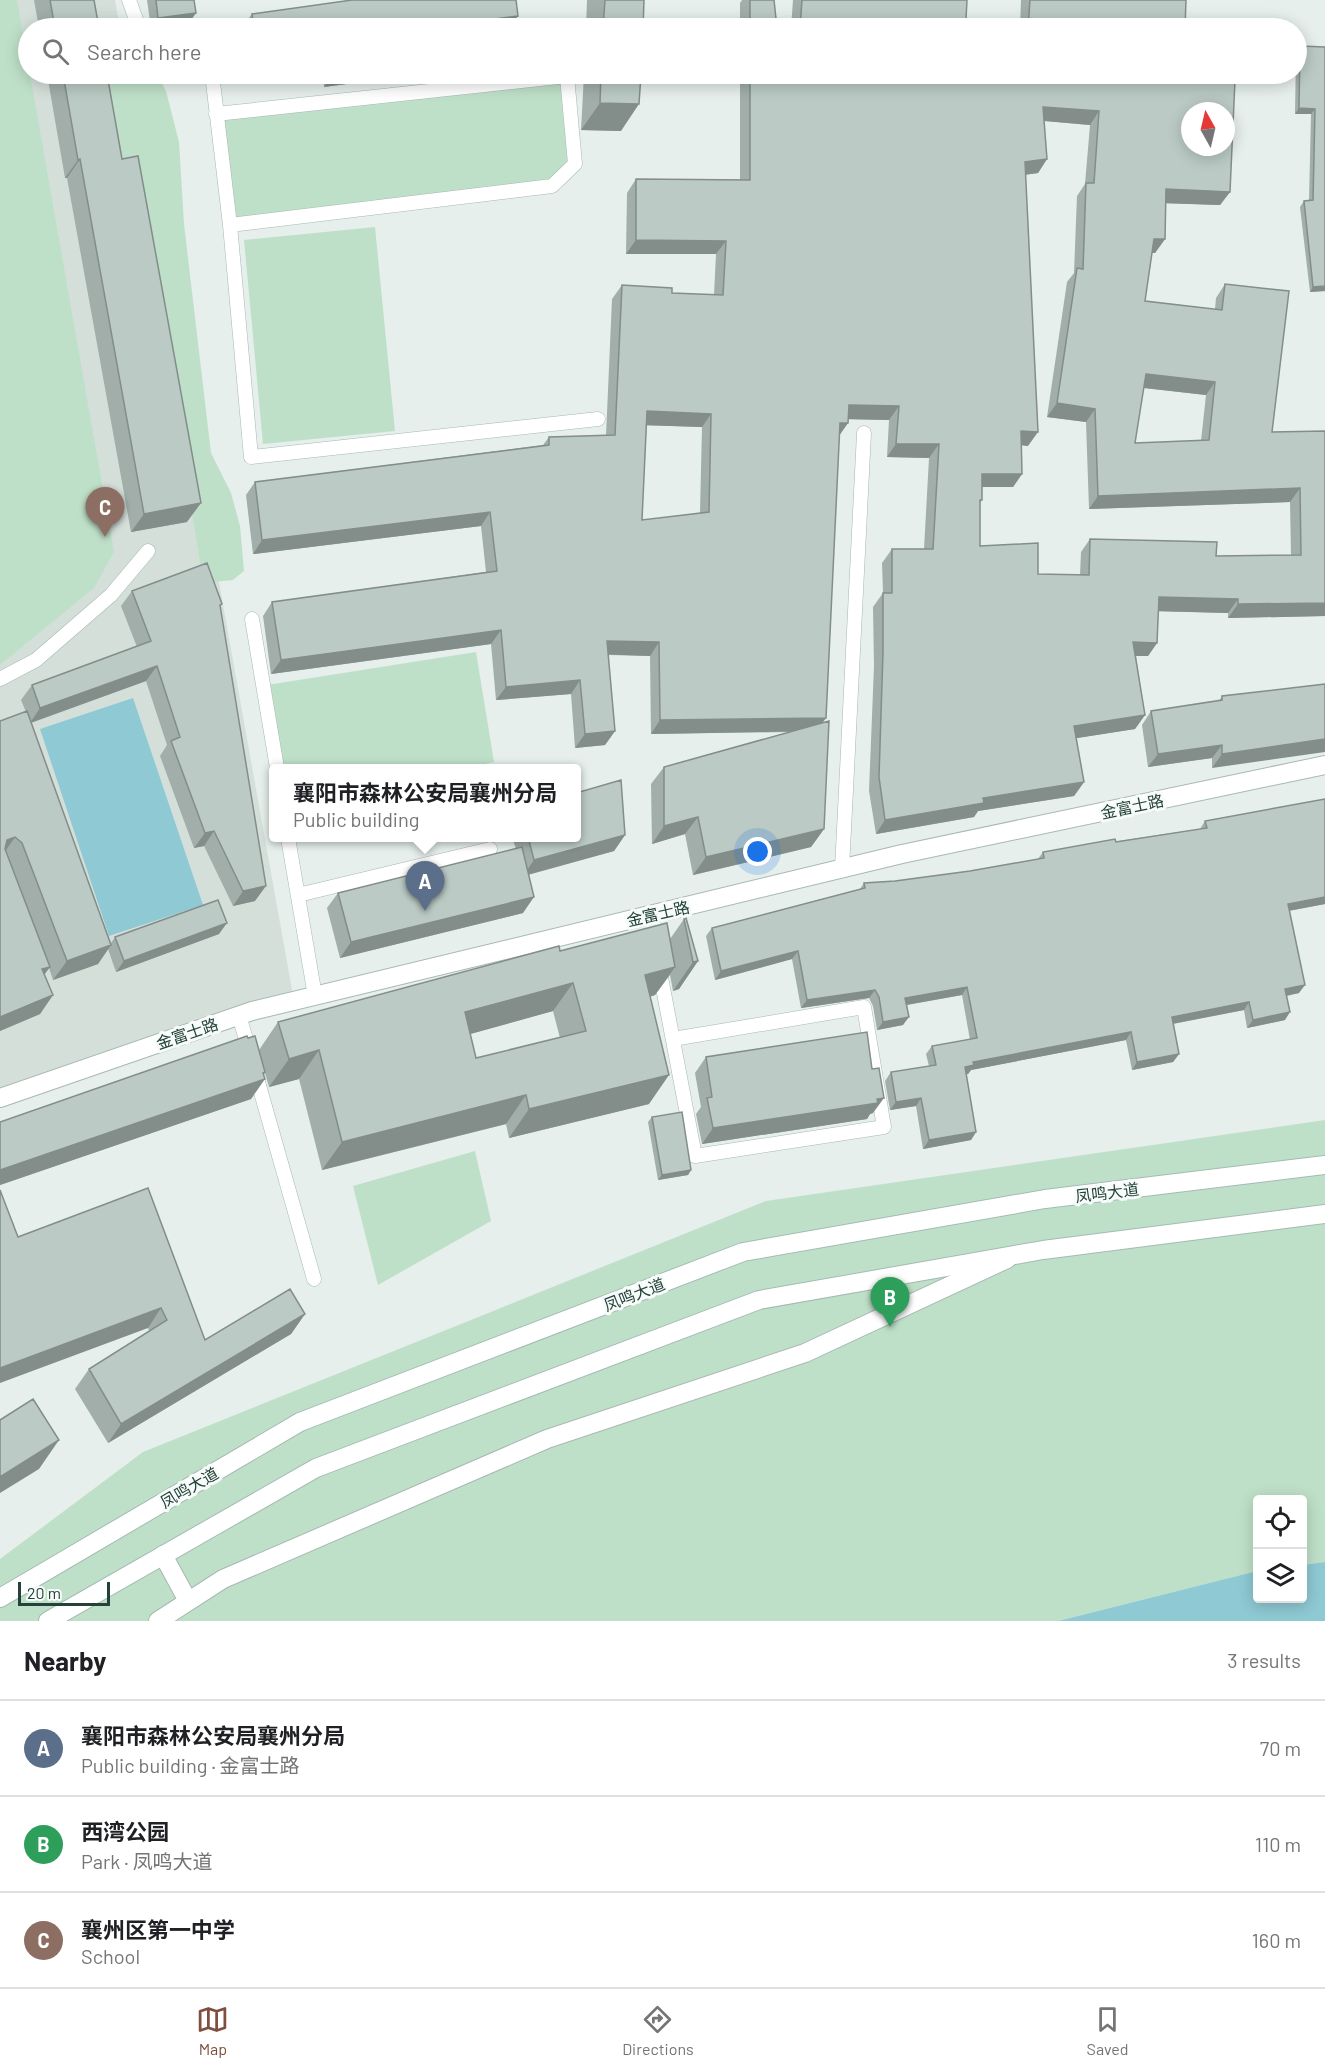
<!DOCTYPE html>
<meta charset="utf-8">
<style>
body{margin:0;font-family:Barlow,"Noto Sans SC",sans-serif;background:#f2f2f2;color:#202124}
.controls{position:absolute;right:18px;bottom:18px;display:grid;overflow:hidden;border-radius:6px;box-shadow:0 3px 15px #0003}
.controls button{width:54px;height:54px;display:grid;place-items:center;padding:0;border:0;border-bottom:2px solid #e0e0e0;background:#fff;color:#202124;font:30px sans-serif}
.compass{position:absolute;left:1181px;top:102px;width:54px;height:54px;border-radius:50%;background:#fff;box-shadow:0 3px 15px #0003;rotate:352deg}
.scale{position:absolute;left:18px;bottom:15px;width:92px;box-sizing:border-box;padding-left:6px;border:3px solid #24423a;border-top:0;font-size:16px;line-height:21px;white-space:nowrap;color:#24423a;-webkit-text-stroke:4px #f7fbf9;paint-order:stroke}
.you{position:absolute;left:758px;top:852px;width:21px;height:21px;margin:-15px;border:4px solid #fff;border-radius:50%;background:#1a73e8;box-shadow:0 0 0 9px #1a73e833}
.badge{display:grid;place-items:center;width:39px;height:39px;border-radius:50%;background:#7f4e3f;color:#fff;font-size:20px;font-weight:700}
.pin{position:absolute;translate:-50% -50px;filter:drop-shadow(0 2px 3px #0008)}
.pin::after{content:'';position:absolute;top:32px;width:21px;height:18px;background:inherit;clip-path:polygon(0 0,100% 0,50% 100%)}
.popup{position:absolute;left:269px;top:764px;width:312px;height:78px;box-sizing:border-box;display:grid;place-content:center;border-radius:6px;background:#fff;filter:drop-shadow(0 2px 4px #0005);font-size:20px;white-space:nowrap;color:#757577}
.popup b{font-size:22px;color:#202124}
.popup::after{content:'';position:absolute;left:50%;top:100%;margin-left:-12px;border:12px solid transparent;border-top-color:#fff}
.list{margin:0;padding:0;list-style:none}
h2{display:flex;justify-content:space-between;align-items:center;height:78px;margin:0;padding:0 24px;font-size:26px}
h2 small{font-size:20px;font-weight:400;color:#757577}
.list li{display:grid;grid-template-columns:39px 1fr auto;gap:18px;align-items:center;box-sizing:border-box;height:96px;padding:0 24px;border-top:2px solid #e0e0e0}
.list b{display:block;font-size:22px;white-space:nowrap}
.list p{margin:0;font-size:20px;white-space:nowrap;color:#757577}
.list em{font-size:20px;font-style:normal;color:#757577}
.icon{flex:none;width:33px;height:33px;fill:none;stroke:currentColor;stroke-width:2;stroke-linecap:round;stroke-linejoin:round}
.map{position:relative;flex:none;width:1325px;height:1621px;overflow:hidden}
.search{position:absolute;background:#fff;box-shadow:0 3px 15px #0003;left:18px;right:18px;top:18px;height:66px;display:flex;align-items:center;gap:15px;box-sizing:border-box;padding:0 21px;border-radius:33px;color:#757577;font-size:22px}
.sheet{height:366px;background:#fff}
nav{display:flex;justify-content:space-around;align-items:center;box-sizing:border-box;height:84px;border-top:2px solid #e0e0e0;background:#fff;font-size:16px;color:#757577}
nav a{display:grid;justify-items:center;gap:3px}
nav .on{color:#7f4e3f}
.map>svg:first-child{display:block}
</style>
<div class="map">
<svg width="1325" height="1621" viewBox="0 0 1325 1621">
<rect width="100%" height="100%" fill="#e6efeb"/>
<path fill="#d4dfda" d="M 0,0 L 115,0 L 120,28 L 28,28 L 28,74 L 128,74 L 294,1001 L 0,1098 Z"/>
<path fill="#bfe0c8" d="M 0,0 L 17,0 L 114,552 L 94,588 L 0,665 Z
M 107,74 L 157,74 L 166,91 L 179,142 L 184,224 L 211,453 L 231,493 L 240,526 L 244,571 L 233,580 L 212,582 L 200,562 L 148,239 L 108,110 Z
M 567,76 L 575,164 L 552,186 L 230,225 L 216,114 Z
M 375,227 L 395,431 L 263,444 L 244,240 Z
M 476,652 L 494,762 L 465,768 L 284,768 L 267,685 Z
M 1325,1120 L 1325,1562 L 1303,1565 L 1302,1500 L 1258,1500 L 1257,1571 L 1058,1621 L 0,1621 L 0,1559 L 143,1452 L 766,1201 Z
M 475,1151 L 491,1221 L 378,1285 L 353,1186 Z"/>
<path fill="#8ec9d4" d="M 133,698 L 203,905 L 109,936 L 40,729 Z
M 1325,1562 L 1325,1621 L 1058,1621 L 1257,1571 L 1258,1598 L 1302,1598 L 1303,1565 Z"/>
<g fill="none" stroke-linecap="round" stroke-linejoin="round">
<g stroke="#a8b8b2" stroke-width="15">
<path id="service" d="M 129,0 L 139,28
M 212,74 L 230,225 L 251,457 L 598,419
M 216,114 L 567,76 L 575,164 L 552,186 L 230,225
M 252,619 L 277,768
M 0,679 L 36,660 L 111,595 L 148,551
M 288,838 L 315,996
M 842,869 L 864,433
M 298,895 L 490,849
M 659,967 L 695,1156 L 884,1127 L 864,1007 L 673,1039
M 239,1015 L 314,1279"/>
</g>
<g stroke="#a8b8b2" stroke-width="20">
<path id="tertiary" d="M 0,1098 L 252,1011 L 902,854 L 1325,765
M 163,1555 L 188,1601
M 158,1621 L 223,1579 L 547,1439 L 805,1353 L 1007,1259"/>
</g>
<g stroke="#a4bbb3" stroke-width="20">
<path id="secondary" d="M 0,1598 L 300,1422 L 743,1252 L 1045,1199 L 1325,1165
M 48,1621 L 316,1468 L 759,1300 L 1043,1250 L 1325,1214"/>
</g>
<use href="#service" stroke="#fff" stroke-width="14"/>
<use href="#tertiary" stroke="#fff" stroke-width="18"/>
<use href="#secondary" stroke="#fff" stroke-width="18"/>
</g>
<path fill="#a1aea9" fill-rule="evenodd" d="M 34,0 L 94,0 L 99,28 L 39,28 Z
M 147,0 L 194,0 L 189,23 L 151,28 Z
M 587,0 L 644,0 L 643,28 L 586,28 Z
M 742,0 L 774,0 L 777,28 L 740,28 L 740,3 Z
M 793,0 L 967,0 L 966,19 L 978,28 L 791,28 Z
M 1021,0 L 1186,0 L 1185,28 L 1020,28 Z
M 252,14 L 509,28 L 241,28 Z
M 1300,46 L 1325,47 L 1325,291 L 1310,292 L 1300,207 L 1304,201 L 1309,201 L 1311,114 L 1295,114 L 1296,52 Z
M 47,74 L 107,74 L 187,522 L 131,532 L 67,178 L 65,178 Z
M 236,74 L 278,74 L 237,79 Z
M 323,74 L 415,74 L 414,75 L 324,87 Z
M 584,74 L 641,74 L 621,131 L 581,130 Z
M 740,74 L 1182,74 L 1182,78 L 1230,192 L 1220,205 L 1166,203 L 1165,239 L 1155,253 L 1152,253 L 1145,301 L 1215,309 L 1216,298 L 1225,284 L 1272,432 L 1325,431 L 1325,616 L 1228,618 L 1228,613 L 1158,611 L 1157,643 L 1148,656 L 1136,656 L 1145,715 L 1135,729 L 1076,738 L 1084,782 L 1074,796 L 978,811 L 974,817 L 876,834 L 869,791 L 874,666 L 873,607 L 883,593 L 882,563 L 892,549 L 924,549 L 929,458 L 887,457 L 889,420 L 848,419 L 848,423 L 839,436 L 826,718 L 823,722 L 824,829 L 811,847 L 693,875 L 685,834 L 652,844 L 651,784 L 664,767 L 789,732 L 651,734 L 650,656 L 608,655 L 615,731 L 605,745 L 575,748 L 571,694 L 496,700 L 491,644 L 271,674 L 263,616 L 272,602 L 486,572 L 481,526 L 253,554 L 246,495 L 255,482 L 543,445 L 549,437 L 606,436 L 612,299 L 622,285 L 672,293 L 714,295 L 716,254 L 626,254 L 627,193 L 636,179 L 740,180 ZM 1044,121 L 1090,125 L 1085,184 L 1077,196 L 1074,273 L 1067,282 L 1047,417 L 1086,422 L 1089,509 L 1290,502 L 1291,555 L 1216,556 L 1090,539 L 1081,552 L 1080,575 L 1038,574 L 980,546 L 980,503 L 982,500 L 982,487 L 1013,487 L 1022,474 L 1021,445 L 1028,446 L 1025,175 L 1038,173 L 1047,159 ZM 1143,388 L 1206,395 L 1201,441 L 1135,443 ZM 646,425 L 702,427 L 700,513 L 642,520 Z
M 132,591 L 222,604 L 220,607 L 255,901 L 233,906 L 204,846 L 194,848 L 160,756 L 167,745 L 146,681 L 31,723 L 111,943 L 115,937 L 219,934 L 116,972 L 108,949 L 98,964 L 53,980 L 49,968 L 44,974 L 53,995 L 40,1014 L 0,1031 L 0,721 L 26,712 L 21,700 L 32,685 L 137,647 L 121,606 Z
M 1325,684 L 1212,768 L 1212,758 L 1148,767 L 1142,725 L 1151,711 L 1219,701 L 1222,696 Z
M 1325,799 L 1325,904 L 1289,911 L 1299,993 L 1287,996 L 1285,1020 L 1247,1028 L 1244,1010 L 1173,1024 L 1179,1054 L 1173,1062 L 1132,1070 L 1126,1040 L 971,1070 L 968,1074 L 966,1074 L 976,1132 L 971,1140 L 923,1149 L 916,1106 L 890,1110 L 885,1081 L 891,1072 L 929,1066 L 926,1054 L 932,1046 L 970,1040 L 962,995 L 907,1005 L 903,1025 L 877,1030 L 873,1006 L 869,998 L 801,1008 L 792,959 L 715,980 L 706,936 L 712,928 L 860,889 L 864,883 L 895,881 L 970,871 L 1038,859 L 1043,852 L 1200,829 L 1205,821 Z
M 625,835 L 614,851 L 528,875 L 523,913 L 340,958 L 327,908 L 338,893 L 516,849 L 512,837 L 576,837 Z
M 684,919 L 698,961 L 679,989 L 673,991 L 670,975 L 655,995 L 650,997 L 649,1104 L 509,1138 L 506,1124 L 322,1170 L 299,1079 L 269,1087 L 265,1073 L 251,1099 L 0,1185 L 0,1122 L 259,1050 L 278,1022 L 560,951 L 670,939 ZM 553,1011 L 560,1038 L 476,1058 L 470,1034 Z
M 706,1057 L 873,1113 L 870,1114 L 867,1119 L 702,1144 L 696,1114 L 701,1107 L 695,1073 Z
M 652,1117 L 691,1170 L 688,1175 L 658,1180 L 648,1122 Z
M 148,1188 L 205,1340 L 305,1314 L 291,1334 L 108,1443 L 75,1389 L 89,1369 L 149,1331 L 148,1328 L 18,1237 Z"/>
<path fill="#838d89" d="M 196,13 L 189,23 L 151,28 L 158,18 Z
M 518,16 L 509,28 L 431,28 L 432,27 Z
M 241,74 L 278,74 L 237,79 Z
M 334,74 L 415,74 L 414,75 L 324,87 Z
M 600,103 L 639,104 L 621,131 L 581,130 Z
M 1043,107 L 1099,111 L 1090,125 L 1034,120 Z
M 1299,108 L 1315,109 L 1311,114 L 1295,114 Z
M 80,159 L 67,178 L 65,178 L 78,160 Z
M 1047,159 L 1038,173 L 1015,176 L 1025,162 Z
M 1166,189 L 1230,192 L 1220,205 L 1157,203 Z
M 1154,239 L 1165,239 L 1155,253 L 1144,252 Z
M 636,240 L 726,241 L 716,254 L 626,254 Z
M 1325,286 L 1325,291 L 1310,292 L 1313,287 Z
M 1146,374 L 1215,382 L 1206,395 L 1136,387 Z
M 1057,403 L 1095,409 L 1086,422 L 1047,417 Z
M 849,405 L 899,406 L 889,420 L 839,419 Z
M 647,411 L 711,414 L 702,427 L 637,425 Z
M 840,423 L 848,423 L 838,437 Z
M 1021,431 L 1038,432 L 1028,446 L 1011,444 Z
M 896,444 L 939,444 L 929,458 L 887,457 Z
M 982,474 L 1022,474 L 1013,487 L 973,487 Z
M 1300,488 L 1290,502 L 1089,509 L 1098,496 Z
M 201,503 L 187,522 L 131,532 L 144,514 Z
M 490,512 L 481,526 L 253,554 L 262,540 Z
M 1159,597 L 1238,599 L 1228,613 L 1149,611 Z
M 1325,603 L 1325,616 L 1228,618 L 1238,604 Z
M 501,630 L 491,644 L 271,674 L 281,660 Z
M 607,641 L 659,642 L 650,656 L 597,654 Z
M 1133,642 L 1157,643 L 1148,656 L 1124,656 Z
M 157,666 L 146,681 L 30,723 L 40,708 Z
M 580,680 L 571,694 L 496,700 L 506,687 Z
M 1145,715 L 1135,729 L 1065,740 L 1074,726 Z
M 826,718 L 816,731 L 651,734 L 660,720 Z
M 615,731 L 605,745 L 575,748 L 585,734 Z
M 1325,739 L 1325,752 L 1212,768 L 1222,754 Z
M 1222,745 L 1212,758 L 1148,767 L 1158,754 Z
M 1084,782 L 1074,796 L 978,811 L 974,817 L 876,834 L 885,820 L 983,798 Z
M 698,817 L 685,834 L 652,844 L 664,826 Z
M 824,829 L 811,847 L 693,875 L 706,857 Z
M 214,831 L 204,846 L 194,848 L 205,833 Z
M 625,835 L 614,851 L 523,876 L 534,860 Z
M 15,837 L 2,856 L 7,840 Z
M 266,886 L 255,901 L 233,906 L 243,891 Z
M 534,897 L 523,913 L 340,958 L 351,942 Z
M 1325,897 L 1325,904 L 1282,912 L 1288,904 Z
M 227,923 L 219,934 L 116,972 L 124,961 Z
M 111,945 L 98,964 L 53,980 L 67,961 Z
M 798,951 L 792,959 L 715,980 L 721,971 Z
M 698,961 L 679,989 L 673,991 L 693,962 Z
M 50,967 L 36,986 L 42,969 Z
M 675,967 L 655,995 L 625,1003 L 645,975 Z
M 573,983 L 553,1011 L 445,1041 L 465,1012 Z
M 1305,985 L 1299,993 L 1279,997 L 1285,989 Z
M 967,987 L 962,995 L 900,1006 L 905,998 Z
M 875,990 L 869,998 L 801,1008 L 807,1000 Z
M 53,995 L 40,1014 L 0,1031 L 0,1017 Z
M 1249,1002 L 1244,1010 L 1166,1025 L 1172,1017 Z
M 1290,1012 L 1285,1020 L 1247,1028 L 1253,1020 Z
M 909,1017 L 903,1025 L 877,1030 L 883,1022 Z
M 1131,1032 L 1126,1040 L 971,1070 L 968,1074 L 959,1075 L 965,1067 L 973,1062 Z
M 319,1050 L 299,1079 L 269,1087 L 289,1059 Z
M 1179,1054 L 1173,1062 L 1132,1070 L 1137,1062 Z
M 265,1072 L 259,1081 L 265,1079 L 251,1099 L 0,1185 L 0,1170 Z
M 669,1075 L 649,1104 L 509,1138 L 529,1109 Z
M 526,1095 L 506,1124 L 322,1170 L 342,1142 Z
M 884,1098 L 873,1113 L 870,1114 L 867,1119 L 702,1144 L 713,1128 Z
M 921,1098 L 916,1106 L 890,1110 L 896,1102 Z
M 976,1132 L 971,1140 L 923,1149 L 929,1140 Z
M 691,1170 L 688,1175 L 658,1180 L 662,1175 Z
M 161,1308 L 148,1328 L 0,1383 L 0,1368 Z
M 305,1314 L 291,1334 L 108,1443 L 121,1424 Z
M 59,1440 L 39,1469 L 0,1493 L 0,1477 Z"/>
<path fill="#bbcac4" stroke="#838d89" stroke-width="1.5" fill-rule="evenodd" d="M 50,0 L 94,0 L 99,28 L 55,28 Z
M 156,0 L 194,0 L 196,13 L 158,18 Z
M 352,0 L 516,0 L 518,16 L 432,27 L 432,28 L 254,28 L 252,14 Z
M 605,0 L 644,0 L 643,28 L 603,28 Z
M 750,0 L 774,0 L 777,28 L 750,28 Z
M 802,0 L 967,0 L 966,19 L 979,19 L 978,28 L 800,28 Z
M 1030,0 L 1186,0 L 1185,28 L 1028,28 Z
M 1300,46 L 1325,47 L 1325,286 L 1313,287 L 1304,201 L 1313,200 L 1315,109 L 1299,108 Z
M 63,74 L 107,74 L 122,159 L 138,156 L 201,503 L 144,514 L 80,159 L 78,160 Z
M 601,74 L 641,74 L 639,104 L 600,103 Z
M 750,74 L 1182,74 L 1182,78 L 1235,80 L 1230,192 L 1166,189 L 1165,239 L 1154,239 L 1145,301 L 1222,310 L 1225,284 L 1289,291 L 1272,432 L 1325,431 L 1325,603 L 1238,604 L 1238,599 L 1159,597 L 1157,643 L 1133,642 L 1145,715 L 1074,726 L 1084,782 L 983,798 L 984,803 L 885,820 L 879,777 L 883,652 L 883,593 L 892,593 L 892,549 L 933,549 L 939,444 L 896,444 L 899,406 L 849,405 L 848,423 L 840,423 L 826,718 L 660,720 L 659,642 L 607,641 L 615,731 L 585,734 L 580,680 L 506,687 L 501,630 L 281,660 L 272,602 L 497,571 L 490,512 L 262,540 L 255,482 L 549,445 L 549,437 L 615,435 L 622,285 L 672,288 L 672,293 L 723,295 L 726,241 L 636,240 L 636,179 L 750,180 ZM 1043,107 L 1099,111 L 1094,183 L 1086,183 L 1083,269 L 1077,268 L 1057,403 L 1095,409 L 1098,496 L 1300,488 L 1301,555 L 1216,556 L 1217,542 L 1090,539 L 1089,575 L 1038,574 L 1038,543 L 980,546 L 980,500 L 982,500 L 982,474 L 1022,474 L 1021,431 L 1038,432 L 1025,162 L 1047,159 ZM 1190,111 L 1226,111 L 1226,147 L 1190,147 ZM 1146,374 L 1215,382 L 1209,440 L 1135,443 ZM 647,411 L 711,414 L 709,512 L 642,520 Z
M 207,563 L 222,604 L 220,605 L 266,886 L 243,891 L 214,831 L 205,833 L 171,741 L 180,737 L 157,666 L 40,708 L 32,685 L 151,641 L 132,591 Z
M 1325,684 L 1325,739 L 1222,754 L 1222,745 L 1158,754 L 1151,711 L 1222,700 L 1222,696 Z
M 27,711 L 111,945 L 67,961 L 22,843 L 15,837 L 7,840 L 5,849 L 50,967 L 42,969 L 53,995 L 0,1017 L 0,721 Z
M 829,721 L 824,829 L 706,857 L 698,817 L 664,826 L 664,767 Z
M 621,780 L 625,835 L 534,860 L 528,837 L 576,837 L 576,793 Z
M 1325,799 L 1325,897 L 1288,904 L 1305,985 L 1285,989 L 1290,1012 L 1253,1020 L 1249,1002 L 1172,1017 L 1179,1054 L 1137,1062 L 1131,1032 L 973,1062 L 974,1065 L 965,1067 L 976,1132 L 929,1140 L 921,1098 L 896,1102 L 891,1072 L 936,1065 L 932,1046 L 977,1038 L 967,987 L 905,998 L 909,1017 L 883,1022 L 879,997 L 875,990 L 807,1000 L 798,951 L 721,971 L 712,928 L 865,888 L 864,883 L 895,881 L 970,871 L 1044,858 L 1043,852 L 1115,839 L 1116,842 L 1207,828 L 1205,821 Z
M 522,847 L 534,897 L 351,942 L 338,893 Z
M 218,900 L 227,923 L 124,961 L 115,937 Z
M 686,918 L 698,961 L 693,962 L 684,919 Z
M 667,923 L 675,967 L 645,975 L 669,1075 L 529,1109 L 526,1095 L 342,1142 L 319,1050 L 289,1059 L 278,1022 L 559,946 L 560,951 ZM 573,983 L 586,1031 L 476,1058 L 465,1012 Z
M 867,1032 L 872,1069 L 879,1068 L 884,1098 L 877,1099 L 878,1103 L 713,1128 L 707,1098 L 712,1097 L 706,1057 Z
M 247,1036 L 248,1038 L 255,1036 L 265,1072 L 263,1073 L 265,1079 L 0,1170 L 0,1122 Z
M 682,1112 L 691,1170 L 662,1175 L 652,1117 Z
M 148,1188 L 205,1340 L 290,1289 L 305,1314 L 121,1424 L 89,1369 L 167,1320 L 161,1308 L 0,1368 L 0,1190 L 18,1237 Z
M 33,1399 L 59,1440 L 0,1477 L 0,1420 Z"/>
<g text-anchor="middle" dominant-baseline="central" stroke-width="6" stroke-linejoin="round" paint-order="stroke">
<g font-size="16" fill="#24423a" stroke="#f7fbf9">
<text transform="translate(1132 806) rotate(-12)">金富士路</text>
<text transform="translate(658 913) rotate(-13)">金富士路</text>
<text transform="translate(187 1033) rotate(-19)">金富士路</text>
<text transform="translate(1107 1192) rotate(-7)">凤鸣大道</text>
<text transform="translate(634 1294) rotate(-21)">凤鸣大道</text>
<text transform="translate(189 1487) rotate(-30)">凤鸣大道</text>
</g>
</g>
</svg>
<div class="controls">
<button><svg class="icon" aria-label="locate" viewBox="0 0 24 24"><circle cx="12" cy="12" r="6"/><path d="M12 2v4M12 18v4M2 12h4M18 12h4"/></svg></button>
<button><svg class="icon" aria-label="layers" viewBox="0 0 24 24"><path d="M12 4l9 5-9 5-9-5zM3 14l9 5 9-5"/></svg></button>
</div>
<svg class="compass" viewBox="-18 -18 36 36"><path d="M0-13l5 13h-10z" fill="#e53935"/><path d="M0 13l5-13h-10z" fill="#757577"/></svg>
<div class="scale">20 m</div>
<div class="you"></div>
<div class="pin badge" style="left:425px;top:911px;background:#5c6f8a">A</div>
<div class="popup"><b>襄阳市森林公安局襄州分局</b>Public building</div>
<div class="pin badge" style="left:890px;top:1327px;background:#2e9e5b">B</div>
<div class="pin badge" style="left:105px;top:537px;background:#8d6e63">C</div>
<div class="search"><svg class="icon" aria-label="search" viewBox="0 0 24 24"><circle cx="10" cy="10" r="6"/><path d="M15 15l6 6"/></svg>Search here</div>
</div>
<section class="sheet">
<h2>Nearby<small>3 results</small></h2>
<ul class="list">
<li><span class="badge" style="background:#5c6f8a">A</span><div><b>襄阳市森林公安局襄州分局</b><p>Public building · 金富士路</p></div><em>70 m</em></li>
<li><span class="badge" style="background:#2e9e5b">B</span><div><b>西湾公园</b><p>Park · 凤鸣大道</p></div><em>110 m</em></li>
<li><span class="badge" style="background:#8d6e63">C</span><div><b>襄州区第一中学</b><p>School</p></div><em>160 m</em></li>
</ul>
</section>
<nav>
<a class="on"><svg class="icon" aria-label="map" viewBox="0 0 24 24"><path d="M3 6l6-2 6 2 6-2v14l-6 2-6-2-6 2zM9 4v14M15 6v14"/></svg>Map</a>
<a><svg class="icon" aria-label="directions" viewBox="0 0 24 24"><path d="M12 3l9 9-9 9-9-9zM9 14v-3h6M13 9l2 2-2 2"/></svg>Directions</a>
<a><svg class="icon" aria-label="saved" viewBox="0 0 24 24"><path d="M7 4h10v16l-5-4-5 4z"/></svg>Saved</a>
</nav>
